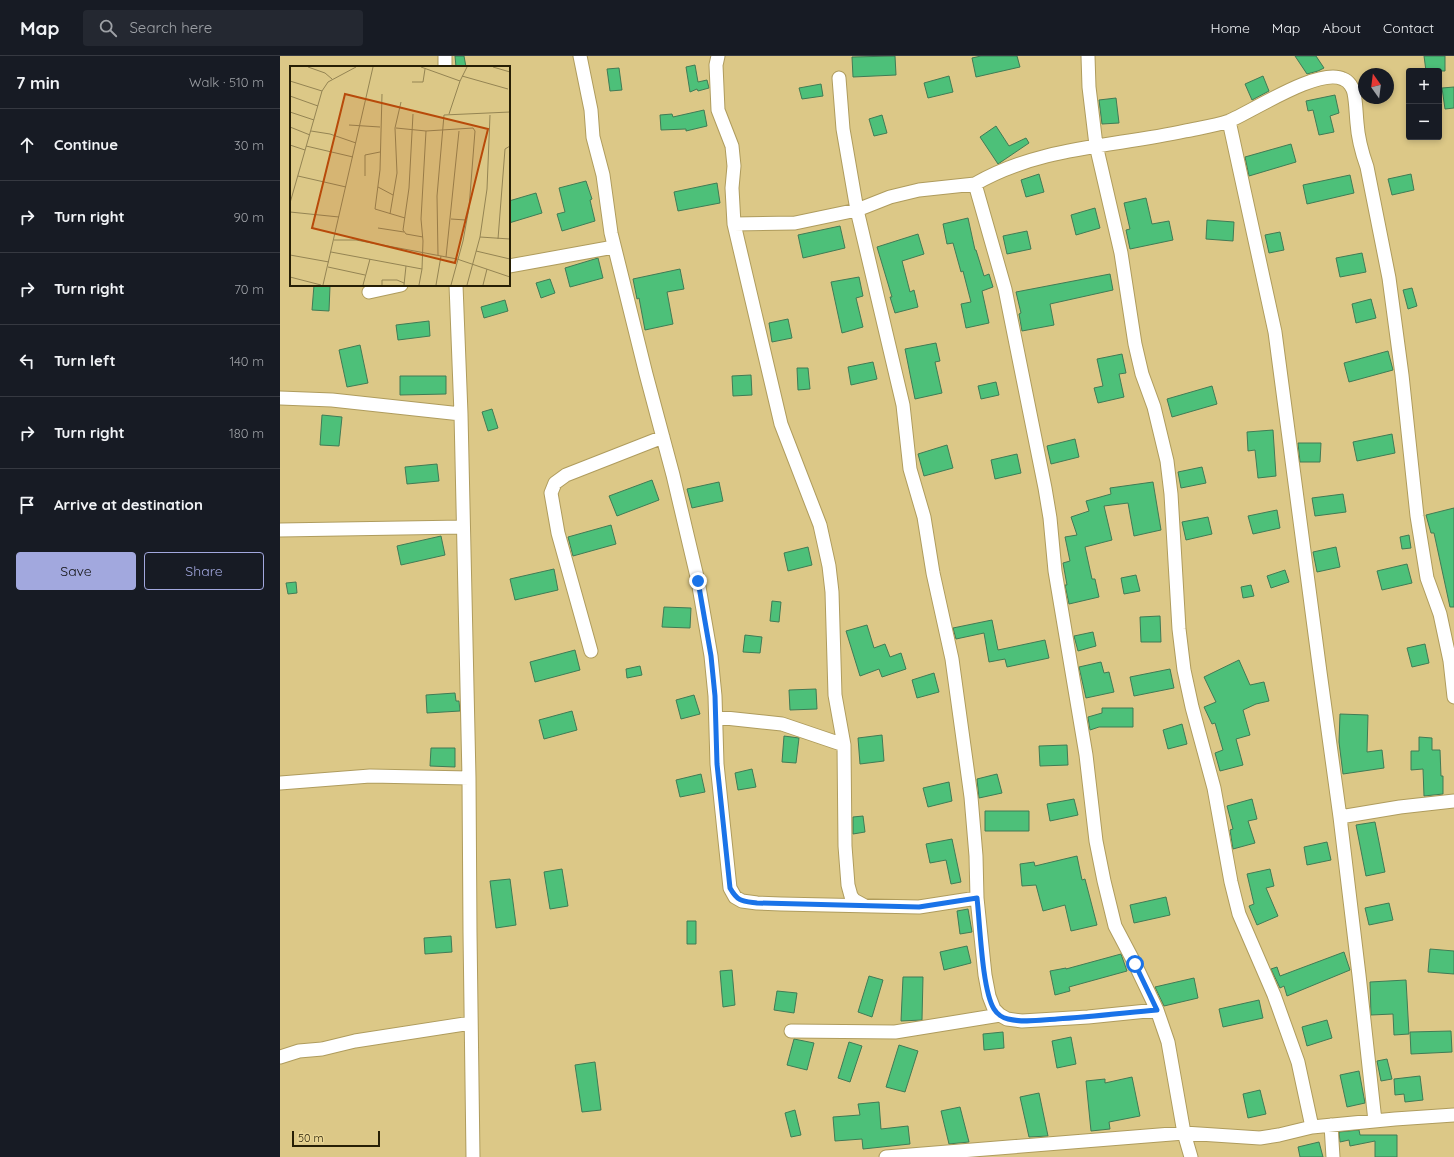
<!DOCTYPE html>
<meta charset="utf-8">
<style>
body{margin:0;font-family:Quicksand,sans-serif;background:#242831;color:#f1f3f6}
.controls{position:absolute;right:12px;top:12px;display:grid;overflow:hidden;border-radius:4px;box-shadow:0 2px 6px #0003}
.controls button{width:36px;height:36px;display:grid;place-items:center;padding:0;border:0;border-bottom:1px solid #363941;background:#171b24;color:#f1f3f6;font:20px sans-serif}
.compass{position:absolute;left:1078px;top:12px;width:36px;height:36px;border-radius:50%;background:#171b24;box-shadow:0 2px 6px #0003;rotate:346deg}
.scale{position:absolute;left:12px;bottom:10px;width:88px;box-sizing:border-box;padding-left:4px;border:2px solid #271f05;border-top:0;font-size:11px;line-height:14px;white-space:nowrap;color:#271f05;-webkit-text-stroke:3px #e9d594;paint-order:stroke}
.stop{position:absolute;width:12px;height:12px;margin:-9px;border:3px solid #1a73e8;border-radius:50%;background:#fff}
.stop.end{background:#1a73e8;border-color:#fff;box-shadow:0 1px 4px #0008}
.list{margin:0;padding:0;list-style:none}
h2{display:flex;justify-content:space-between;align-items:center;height:52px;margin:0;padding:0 16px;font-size:17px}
h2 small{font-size:13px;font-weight:400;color:#9ea1a6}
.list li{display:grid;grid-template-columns:26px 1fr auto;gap:12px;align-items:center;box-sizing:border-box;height:72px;padding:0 16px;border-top:1px solid #363941}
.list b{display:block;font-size:15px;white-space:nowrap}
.list em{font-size:13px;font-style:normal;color:#9ea1a6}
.actions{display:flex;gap:8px;padding:12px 16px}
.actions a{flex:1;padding:9px 0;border:1px solid #a2a8de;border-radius:4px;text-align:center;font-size:14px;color:#a2a8de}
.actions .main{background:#a2a8de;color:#111}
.icon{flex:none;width:22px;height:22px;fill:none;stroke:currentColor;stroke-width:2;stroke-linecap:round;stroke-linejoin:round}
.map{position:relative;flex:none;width:1174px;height:1101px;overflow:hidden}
header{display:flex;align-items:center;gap:24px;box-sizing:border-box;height:56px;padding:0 20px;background:#171b24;border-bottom:1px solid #363941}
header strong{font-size:19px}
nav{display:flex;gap:22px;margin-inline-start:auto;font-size:14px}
.search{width:280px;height:36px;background:#242831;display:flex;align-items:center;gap:10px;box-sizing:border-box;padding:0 14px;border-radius:4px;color:#9ea1a6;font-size:15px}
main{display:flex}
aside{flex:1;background:#171b24}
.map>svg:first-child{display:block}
</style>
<header>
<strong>Map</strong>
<div class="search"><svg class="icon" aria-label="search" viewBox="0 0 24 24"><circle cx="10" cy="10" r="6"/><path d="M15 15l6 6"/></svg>Search here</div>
<nav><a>Home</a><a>Map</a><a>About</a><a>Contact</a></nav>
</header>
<main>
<aside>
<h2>7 min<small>Walk · 510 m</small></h2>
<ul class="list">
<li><svg class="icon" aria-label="ahead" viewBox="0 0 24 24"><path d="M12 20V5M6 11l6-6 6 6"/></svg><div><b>Continue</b></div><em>30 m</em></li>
<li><svg class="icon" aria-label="right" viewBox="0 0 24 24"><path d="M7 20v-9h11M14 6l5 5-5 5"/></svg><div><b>Turn right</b></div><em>90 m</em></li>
<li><svg class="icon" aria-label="right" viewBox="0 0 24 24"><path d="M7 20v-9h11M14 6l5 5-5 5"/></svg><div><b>Turn right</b></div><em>70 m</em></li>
<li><svg class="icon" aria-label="left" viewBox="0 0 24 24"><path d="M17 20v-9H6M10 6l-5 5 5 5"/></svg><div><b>Turn left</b></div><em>140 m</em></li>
<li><svg class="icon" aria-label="right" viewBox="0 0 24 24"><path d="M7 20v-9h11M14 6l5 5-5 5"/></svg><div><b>Turn right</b></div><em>180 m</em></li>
<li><svg class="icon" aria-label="arrive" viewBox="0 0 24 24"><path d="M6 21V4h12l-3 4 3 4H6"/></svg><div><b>Arrive at destination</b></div></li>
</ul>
<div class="actions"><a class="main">Save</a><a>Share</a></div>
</aside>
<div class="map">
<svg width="1174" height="1101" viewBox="0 0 1174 1101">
<rect width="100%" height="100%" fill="#dcc887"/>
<path fill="#4dc079" stroke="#417b55" d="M 175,0 L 184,0 L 186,11 L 176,11 Z
M 615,0 L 616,19 L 573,21 L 572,1 Z
M 701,0 L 737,0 L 740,11 L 696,21 L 692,2 Z
M 1015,0 L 1036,0 L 1044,12 L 1038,15 L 1027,18 Z
M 1144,0 L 1165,0 L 1165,15 L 1146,15 Z
M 415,9 L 418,26 L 427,24 L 429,32 L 418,35 L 417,33 L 410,36 L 406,11 Z
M 339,12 L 342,34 L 330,35 L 327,13 Z
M 669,20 L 673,36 L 648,42 L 644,27 Z
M 983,20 L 989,35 L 972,44 L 965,28 Z
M 541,28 L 543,40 L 522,43 L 519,32 Z
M 1174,31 L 1174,52 L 1165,53 L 1162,32 Z
M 1055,39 L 1059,57 L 1050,60 L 1054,76 L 1039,79 L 1033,54 L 1028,55 L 1026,45 Z
M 836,42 L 839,67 L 822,68 L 819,44 Z
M 424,54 L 427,70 L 406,75 L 406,73 L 381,74 L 380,59 L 392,58 L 393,61 Z
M 602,59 L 607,77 L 594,80 L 589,63 Z
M 716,70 L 729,90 L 746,82 L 749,87 L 718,108 L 700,81 Z
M 1011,88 L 1016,106 L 969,120 L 965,101 Z
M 759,118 L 764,136 L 746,141 L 741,124 Z
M 1131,118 L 1134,134 L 1112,139 L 1108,123 Z
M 1070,119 L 1074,137 L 1027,148 L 1023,129 Z
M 306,125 L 312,143 L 310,144 L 315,165 L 282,175 L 277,158 L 285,156 L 279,132 Z
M 437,127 L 440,147 L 398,155 L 394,136 Z
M 256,137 L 262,157 L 229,167 L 229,145 Z
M 866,142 L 872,168 L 889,165 L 893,184 L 850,193 L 846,174 L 850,173 L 844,147 Z
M 815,152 L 820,172 L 796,179 L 791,159 Z
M 688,162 L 695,194 L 696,194 L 704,220 L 709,218 L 713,231 L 702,235 L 709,267 L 686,272 L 681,248 L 691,246 L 683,215 L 681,216 L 673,187 L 667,188 L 663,168 Z
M 927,164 L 954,166 L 953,185 L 926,183 Z
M 560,170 L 565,192 L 523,202 L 518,179 Z
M 747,175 L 751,193 L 727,198 L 723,180 Z
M 1000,176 L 1004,194 L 989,197 L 985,179 Z
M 638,178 L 644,198 L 622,205 L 630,236 L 634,234 L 638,251 L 615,257 L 610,241 L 612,241 L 597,191 Z
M 1082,197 L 1086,216 L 1060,221 L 1056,202 Z
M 318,202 L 323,222 L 290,231 L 285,212 Z
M 400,213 L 404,233 L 387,236 L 393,268 L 365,274 L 359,242 L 357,243 L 353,223 Z
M 830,218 L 833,234 L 770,248 L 774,269 L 742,275 L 739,258 L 741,257 L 736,236 Z
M 579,221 L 583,240 L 576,242 L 583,271 L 562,277 L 551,226 Z
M 270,223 L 275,237 L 261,242 L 256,227 Z
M 34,229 L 50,230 L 49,255 L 32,254 Z
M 1132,232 L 1137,250 L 1128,253 L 1123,234 Z
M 1091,243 L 1096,262 L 1076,267 L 1072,248 Z
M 225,244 L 228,255 L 204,262 L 201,251 Z
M 508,263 L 512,282 L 492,286 L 489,267 Z
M 149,265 L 150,280 L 118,284 L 116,269 Z
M 656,287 L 660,305 L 655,306 L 662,337 L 635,343 L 625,293 Z
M 80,289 L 88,327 L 67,331 L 59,294 Z
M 1108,295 L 1113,314 L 1069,326 L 1064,307 Z
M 842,298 L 846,317 L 839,318 L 844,341 L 818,347 L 814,332 L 823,330 L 817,303 Z
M 593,306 L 597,323 L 571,329 L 568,311 Z
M 517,312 L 528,312 L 530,333 L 518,334 Z
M 471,319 L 472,339 L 453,340 L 452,320 Z
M 120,320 L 166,320 L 166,338 L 120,339 Z
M 716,326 L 719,339 L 701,343 L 698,330 Z
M 932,330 L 937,348 L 892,361 L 887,343 Z
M 212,353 L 218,372 L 208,375 L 202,356 Z
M 42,359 L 62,361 L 59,390 L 40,389 Z
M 993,374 L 996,420 L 978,422 L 975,394 L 968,395 L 967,376 Z
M 1112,378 L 1115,397 L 1077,405 L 1073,386 Z
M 795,383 L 799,401 L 771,408 L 767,390 Z
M 1018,387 L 1041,387 L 1040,406 L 1020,406 Z
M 667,389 L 673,412 L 644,420 L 638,398 Z
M 737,398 L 741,417 L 715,423 L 711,404 Z
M 157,408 L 159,425 L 127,428 L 125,411 Z
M 922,411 L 926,427 L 901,432 L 898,416 Z
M 372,424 L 379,444 L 337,460 L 329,440 Z
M 439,426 L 443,445 L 412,452 L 407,433 Z
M 873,426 L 881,474 L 854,480 L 848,447 L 824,450 L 832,484 L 805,491 L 812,523 L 815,523 L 819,541 L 789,548 L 785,529 L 787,529 L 783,507 L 790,505 L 785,481 L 797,479 L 791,461 L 809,455 L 806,445 L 831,438 L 830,432 Z
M 1063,438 L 1066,456 L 1035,460 L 1032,442 Z
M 1174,452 L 1174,551 L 1170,551 L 1154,477 L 1151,477 L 1146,459 Z
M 997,454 L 1000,472 L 973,478 L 968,460 Z
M 928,461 L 932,478 L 906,484 L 902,466 Z
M 331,469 L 336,488 L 293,500 L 288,481 Z
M 1129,479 L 1131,492 L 1122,493 L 1120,481 Z
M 161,480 L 165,499 L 121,509 L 117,490 Z
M 528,491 L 532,509 L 508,515 L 504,497 Z
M 1056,491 L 1060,511 L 1037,516 L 1033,496 Z
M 1127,508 L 1132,527 L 1102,534 L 1097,515 Z
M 274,513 L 278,534 L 235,544 L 230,523 Z
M 1005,514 L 1009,526 L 991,532 L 987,520 Z
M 856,519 L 860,535 L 844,538 L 841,522 Z
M 16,526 L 17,537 L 8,538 L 6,527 Z
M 971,529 L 974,540 L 963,542 L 961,531 Z
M 492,545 L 501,546 L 499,566 L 490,565 Z
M 384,551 L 411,552 L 410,572 L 382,571 Z
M 880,560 L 881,586 L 861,586 L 860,561 Z
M 712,564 L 718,594 L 765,584 L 769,602 L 727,611 L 725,603 L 709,606 L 704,577 L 676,583 L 673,572 Z
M 587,569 L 594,592 L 605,588 L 610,601 L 621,597 L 626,613 L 602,621 L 599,613 L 580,620 L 566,575 Z
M 813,576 L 816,590 L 798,595 L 794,580 Z
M 465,579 L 482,581 L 480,597 L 463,596 Z
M 1145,588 L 1149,607 L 1132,611 L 1127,592 Z
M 295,594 L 300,614 L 255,626 L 250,606 Z
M 959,604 L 970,629 L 984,626 L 989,645 L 976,648 L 963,654 L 970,679 L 956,683 L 963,709 L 940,715 L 935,697 L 943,694 L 935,667 L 932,668 L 924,651 L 936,646 L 924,621 Z
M 821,606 L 824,617 L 829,616 L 834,636 L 806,642 L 799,611 Z
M 360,610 L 362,619 L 347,622 L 346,613 Z
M 890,613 L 894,632 L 854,640 L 850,621 Z
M 654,617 L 659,636 L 637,642 L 632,624 Z
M 536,633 L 537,653 L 510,654 L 509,634 Z
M 175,637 L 176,645 L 179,645 L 180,655 L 147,657 L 146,639 Z
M 414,639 L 420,658 L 401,663 L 396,644 Z
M 822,652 L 853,652 L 853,671 L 819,671 L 810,674 L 808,661 L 822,657 Z
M 292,655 L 297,674 L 264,683 L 259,664 Z
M 1060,658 L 1088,659 L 1087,696 L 1102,694 L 1104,712 L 1063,718 L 1059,686 Z
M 902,668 L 907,688 L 888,693 L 883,674 Z
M 602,679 L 604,705 L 580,708 L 578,682 Z
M 504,680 L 519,682 L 516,707 L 502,706 Z
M 1139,681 L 1152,682 L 1152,694 L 1160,694 L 1161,720 L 1163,720 L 1163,738 L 1144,740 L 1143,713 L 1131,714 L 1131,695 L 1139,695 Z
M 787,689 L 788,709 L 760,710 L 759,690 Z
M 151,692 L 175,692 L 175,711 L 150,710 Z
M 472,713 L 476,731 L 458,734 L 455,717 Z
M 421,718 L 425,736 L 400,741 L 396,724 Z
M 717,718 L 722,737 L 699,742 L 697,723 Z
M 669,726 L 672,745 L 648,751 L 643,732 Z
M 794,743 L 798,759 L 770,765 L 767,748 Z
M 972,743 L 977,763 L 968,765 L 975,787 L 953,793 L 950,774 L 953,773 L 947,750 Z
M 705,755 L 749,755 L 749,775 L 705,775 Z
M 583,760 L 585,776 L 573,778 L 573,761 Z
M 1095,766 L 1105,816 L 1086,820 L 1076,769 Z
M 672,783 L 681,826 L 671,828 L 666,804 L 650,807 L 646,788 Z
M 1047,786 L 1051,804 L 1027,809 L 1024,791 Z
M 797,800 L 802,824 L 805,823 L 817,869 L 791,875 L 785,849 L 763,855 L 756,829 L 742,830 L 740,808 L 754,806 L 755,810 Z
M 282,813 L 288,850 L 270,853 L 264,816 Z
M 990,813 L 994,830 L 986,832 L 998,860 L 977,869 L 969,850 L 974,848 L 967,818 Z
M 230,823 L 236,869 L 216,872 L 210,825 Z
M 886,841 L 890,859 L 854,867 L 850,849 Z
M 1109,847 L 1113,864 L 1089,869 L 1085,852 Z
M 688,853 L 692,876 L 680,878 L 677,855 Z
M 407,865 L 416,865 L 416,888 L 407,888 Z
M 171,880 L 172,896 L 145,898 L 144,882 Z
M 687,890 L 691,907 L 664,914 L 660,896 Z
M 1150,893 L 1174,895 L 1174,918 L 1148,916 Z
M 1064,896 L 1070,914 L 1007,940 L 1004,930 L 1000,932 L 991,913 L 997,911 L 1000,920 Z
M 841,898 L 847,915 L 789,931 L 790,935 L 775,939 L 770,915 L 786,912 L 786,913 Z
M 452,914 L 455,949 L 443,951 L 440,915 Z
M 589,920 L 603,924 L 592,961 L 578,956 Z
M 623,921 L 643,921 L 642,964 L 621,965 Z
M 914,922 L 918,942 L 884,950 L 875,931 Z
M 1126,924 L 1129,978 L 1114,979 L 1113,958 L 1091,959 L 1090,926 Z
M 497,935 L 517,937 L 514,957 L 494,954 Z
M 979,944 L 983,962 L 943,971 L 939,953 Z
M 1047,964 L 1052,982 L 1027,990 L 1022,971 Z
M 1171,975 L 1172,996 L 1131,998 L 1130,976 Z
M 723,976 L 724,992 L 704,994 L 703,978 Z
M 791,981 L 796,1008 L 777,1012 L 772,985 Z
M 514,983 L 534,987 L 527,1014 L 507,1009 Z
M 569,986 L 582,990 L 570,1026 L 558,1022 Z
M 619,989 L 638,995 L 625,1036 L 606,1031 Z
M 1107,1003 L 1112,1023 L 1101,1025 L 1097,1005 Z
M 315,1006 L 321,1054 L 302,1056 L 295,1009 Z
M 1079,1015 L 1085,1047 L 1067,1051 L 1060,1019 Z
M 1140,1020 L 1143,1044 L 1125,1046 L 1124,1038 L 1115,1039 L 1114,1023 Z
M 852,1021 L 860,1060 L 829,1066 L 830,1073 L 811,1075 L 806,1025 L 825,1023 L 825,1027 Z
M 980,1034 L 986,1058 L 968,1062 L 963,1038 Z
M 759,1037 L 768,1080 L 749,1081 L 740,1041 Z
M 599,1046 L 601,1073 L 628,1070 L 630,1088 L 583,1093 L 582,1083 L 555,1085 L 553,1061 L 580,1059 L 578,1048 Z
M 680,1051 L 689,1086 L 669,1088 L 661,1055 Z
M 515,1054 L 521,1079 L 511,1081 L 505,1057 Z
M 1079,1074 L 1080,1079 L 1117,1079 L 1117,1101 L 1095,1101 L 1095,1085 L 1070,1090 L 1069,1084 L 1060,1086 L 1059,1076 Z
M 1039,1086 L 1043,1101 L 1020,1101 L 1018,1091 Z"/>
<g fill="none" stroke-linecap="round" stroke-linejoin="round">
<g stroke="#af9c5d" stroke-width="15">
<path id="minor" d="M 165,0 L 165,11
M 300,0 L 311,54 L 313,81 L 323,119 L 331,177 L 366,318 L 393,419 L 418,525 L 431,600 L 435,640 L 437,708 L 450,832 L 455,841 L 462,845 L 477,847 L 501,848 L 639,851 L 697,842
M 438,0 L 436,9 L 438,54 L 452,90 L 454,110 L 452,132 L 454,168 L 501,368 L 540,469 L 549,510 L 552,536 L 555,639 L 564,689 L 565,790 L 568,829 L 571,840 L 574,844 L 585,850
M 808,0 L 809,31 L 816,89 L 841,197 L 855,288 L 862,318 L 874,351 L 887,405 L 891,438 L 899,573 L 904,614 L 912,651 L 934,732 L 951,826 L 959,858 L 994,939 L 1018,1006 L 1032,1071
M 559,22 L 563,73 L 577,154 L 623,349 L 630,413 L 644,461 L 653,517 L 672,603 L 691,741 L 696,800 L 697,842 L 705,919 L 709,940 L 714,953 L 720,959 L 727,963 L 742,965 L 808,961 L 877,954
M 949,65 L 995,276 L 1040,616 L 1060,761 L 1079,919 L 1095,1065
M 454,168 L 515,167 L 577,154 L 610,141 L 639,134 L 695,128
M 229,210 L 334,191
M 176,229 L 181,358 L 189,722 L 190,876 L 193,1101
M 89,236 L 121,229
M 0,342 L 52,344 L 181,358
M 0,474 L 183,471
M 311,595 L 278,477 L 271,437 L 275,427 L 286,419 L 383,381
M 436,661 L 502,668 L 564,689
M 0,727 L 90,720 L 189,722
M 1060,761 L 1120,751 L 1174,745
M 511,975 L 615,976 L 720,959
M 0,1001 L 19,995 L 42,993 L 75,985 L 191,967
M 1051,1069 L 1053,1101
M 606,1101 L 904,1077 L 980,1082 L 999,1079 L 1032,1071 L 1115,1063 L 1174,1059
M 911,1101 L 904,1077 L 888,986 L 877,954 L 855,908 L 835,870 L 824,825 L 816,785 L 806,699 L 775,515 L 770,462 L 765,432 L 725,233 L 695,128 C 761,90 833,91 905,75 C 919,72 935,70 949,65 C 973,55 1039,11 1063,23 C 1069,25 1073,32 1074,37 C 1076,47 1076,57 1077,67 C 1078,82 1082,97 1087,111 L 1109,222 L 1122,319 L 1137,460 L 1147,522 L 1160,558 L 1170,605 L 1174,641"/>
</g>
<use href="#minor" stroke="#fff" stroke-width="13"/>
</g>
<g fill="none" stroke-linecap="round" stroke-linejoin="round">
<path stroke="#1a73e8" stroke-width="5" d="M 418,525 L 431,600 L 435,640 L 437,708 L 450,832 C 458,846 462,845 477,847 L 639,851 L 697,842 C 700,868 702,934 714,953 C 717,958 723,962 728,963 C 744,967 761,964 777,963 C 810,961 844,957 877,954 L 855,908"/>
</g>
<g transform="translate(10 10)">
<rect width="220" height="220" fill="#dcc887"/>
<path fill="none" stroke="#948453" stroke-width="1" d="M 18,1 L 35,7 L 42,13M 131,1 L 170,15 L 159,48M 203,1 L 220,6M 172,10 L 218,23M 0,15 L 32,25M 170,15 L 177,1M 122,16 L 133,16 L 135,3M 92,28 L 90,104 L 85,143 L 115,152M 0,30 L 28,40M 0,46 L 24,54M 123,48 L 119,122 L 113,164 L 116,168 L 133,171M 59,59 L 90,61M 0,61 L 20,69M 106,62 L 136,65M 21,65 L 40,68 L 66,77M 0,79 L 15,84M 16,80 L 63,91M 8,110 L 56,121M 75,110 L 75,89 L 90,86M 88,121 L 103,129M 0,137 L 32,25 L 38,16 L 66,1M 0,146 L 49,151M 100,148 L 107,107 L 105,62 L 111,36M 161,153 L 176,154M 88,162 L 114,166M 190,171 L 220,173M 208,173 L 215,83 L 220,80M 44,174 L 66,174 L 167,193 L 220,211M 186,185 L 220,193M 41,186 L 132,203M 0,189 L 39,196M 148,189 L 147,130 L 154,49 L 220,46M 156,191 L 169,65M 38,201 L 75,209M 0,211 L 31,219M 33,219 L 83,1M 73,219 L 80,193M 92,219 L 92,214 L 107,214 L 114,217M 114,219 L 116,200M 129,219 L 132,203 L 133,175 L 131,153 L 136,65 L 183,62 L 185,65 L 179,142 L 173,175 L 161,219M 146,219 L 151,190M 177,219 L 190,171 L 197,123 L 200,49M 193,219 L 197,203"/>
<path fill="#b84a0a" fill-opacity="0.15" stroke="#b84a0a" stroke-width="2" d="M 55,28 L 198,63 L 165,197 L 22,162 Z"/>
<rect width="220" height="220" fill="none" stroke="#271f05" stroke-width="2"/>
</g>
</svg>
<div class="controls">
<button>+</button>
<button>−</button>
</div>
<svg class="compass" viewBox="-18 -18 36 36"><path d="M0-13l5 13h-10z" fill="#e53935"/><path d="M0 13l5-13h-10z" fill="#9ea1a6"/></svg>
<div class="scale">50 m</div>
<div class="stop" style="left:855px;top:908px"></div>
<div class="stop end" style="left:418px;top:525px"></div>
</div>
</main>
